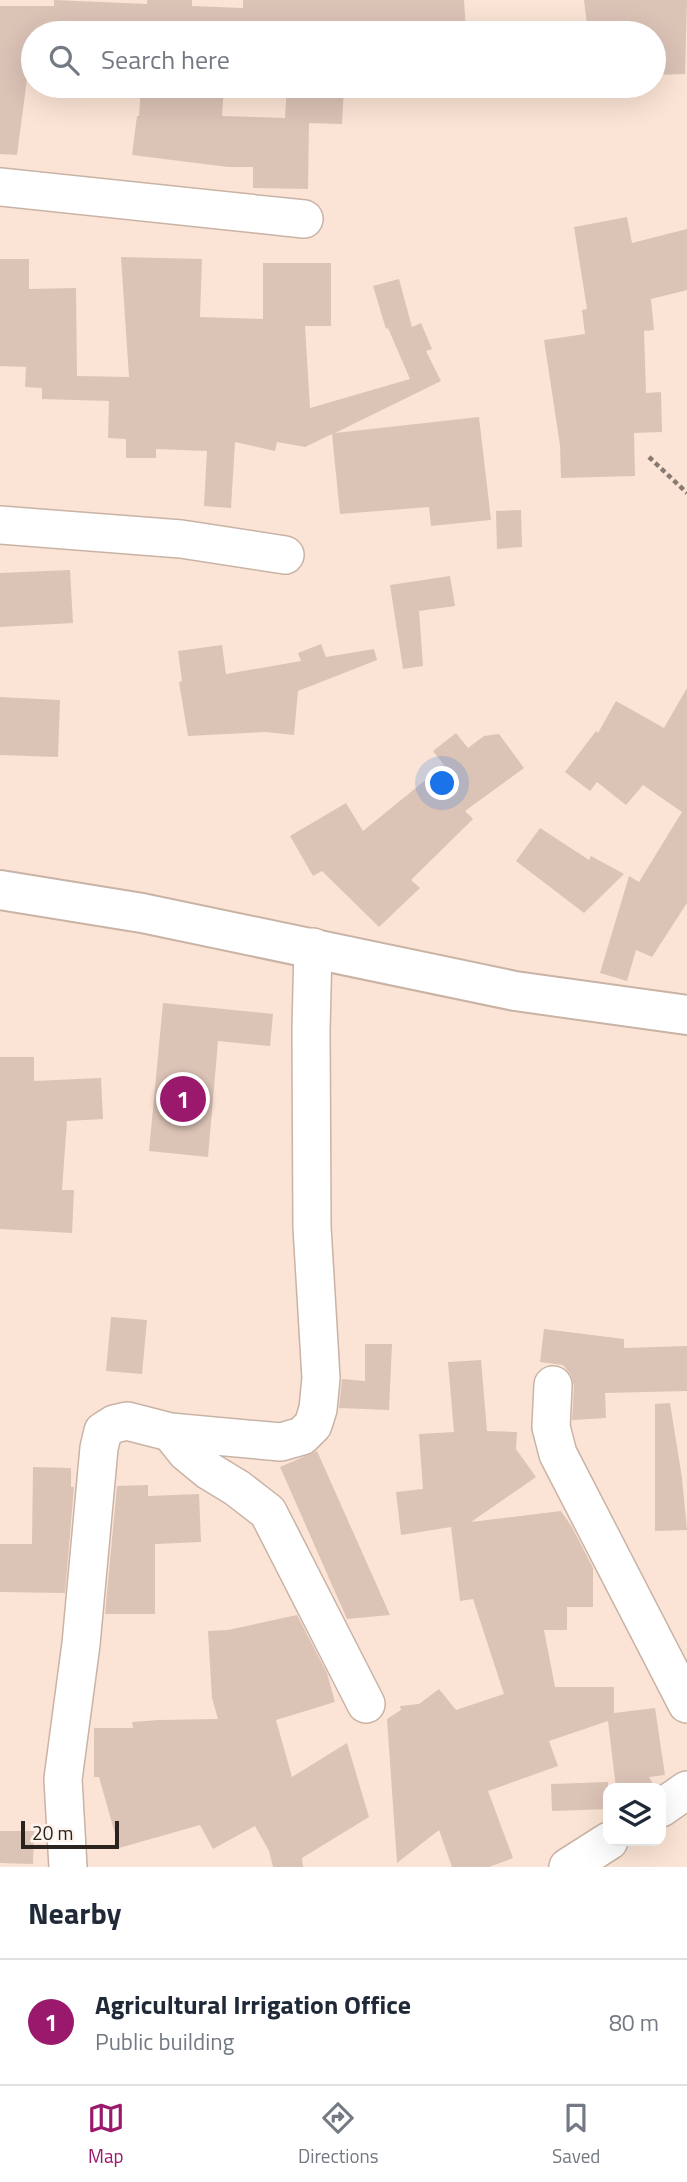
<!DOCTYPE html>
<style>
body{margin:0;font-family:"Titillium Web",sans-serif;background:#f6f6f7;color:#1f2937}
.controls{position:absolute;right:21px;bottom:21px;display:grid;overflow:hidden;border-radius:14px;box-shadow:0 7px 28px #0002}
.controls button{width:63px;height:63px;display:grid;place-items:center;padding:0;border:0;border-bottom:2px solid #e0e1e3;background:#fff;color:#1f2937;font:35px sans-serif}
.scale{position:absolute;left:21px;bottom:18px;width:98px;box-sizing:border-box;padding-left:7px;border:4px solid #2b231e;border-top:0;font-size:19px;line-height:24px;white-space:nowrap;color:#2b231e;-webkit-text-stroke:5px #fdf4ee;paint-order:stroke}
.you{position:absolute;left:443px;top:784px;width:24px;height:24px;margin:-18px;border:5px solid #fff;border-radius:50%;background:#1a73e8;box-shadow:0 0 0 10px #1a73e833}
.badge{display:grid;place-items:center;width:46px;height:46px;border-radius:50%;background:#9a196d;color:#fff;font-size:23px;font-weight:700}
.pin{position:absolute;translate:-50% -50%;border:4px solid #fff;box-shadow:0 2px 7px #0006}
.list{margin:0;padding:0;list-style:none}
h2{display:flex;justify-content:space-between;align-items:center;height:91px;margin:0;padding:0 28px;font-size:30px}
h2 small{font-size:23px;font-weight:400;color:#747a83}
.list li{display:grid;grid-template-columns:46px 1fr auto;gap:21px;align-items:center;box-sizing:border-box;height:126px;padding:0 28px;border-top:2px solid #e0e1e3}
.list b{display:block;font-size:26px;white-space:nowrap}
.list p{margin:0;font-size:23px;white-space:nowrap;color:#747a83}
.list em{font-size:23px;font-style:normal;color:#747a83}
.icon{flex:none;width:38px;height:38px;fill:none;stroke:currentColor;stroke-width:2;stroke-linecap:round;stroke-linejoin:round}
.map{position:relative;flex:none;width:687px;height:1867px;overflow:hidden}
.search{position:absolute;background:#fff;box-shadow:0 7px 28px #0002;left:21px;right:21px;top:21px;height:77px;display:flex;align-items:center;gap:18px;box-sizing:border-box;padding:0 24px;border-radius:38px;color:#747a83;font-size:26px}
.sheet{height:217px;background:#fff}
nav{display:flex;justify-content:space-around;align-items:center;box-sizing:border-box;height:98px;border-top:2px solid #e0e1e3;background:#fff;font-size:19px;color:#747a83}
nav a{display:grid;justify-items:center;gap:4px}
nav .on{color:#9a196d}
.map>svg:first-child{display:block}
</style>
<div class="map">
<svg width="687" height="1867" viewBox="0 0 687 1867">
<rect width="100%" height="100%" fill="#fbe4d5"/>
<path fill="#dbc3b6" d="M 54,0 L 147,4 L 147,0 L 192,0 L 192,6 L 243,8 L 243,0 L 464,0 L 466,31 L 377,33 L 373,25 L 314,25 L 314,33 L 33,33 L 17,155 L 0,154 L 0,6 L 54,6 Z
M 584,0 L 687,0 L 685,74 L 654,75 L 654,33 L 588,33 Z
M 141,86 L 224,86 L 222,116 L 285,118 L 287,86 L 344,87 L 342,124 L 309,123 L 308,189 L 253,188 L 253,167 L 228,167 L 132,155 L 137,116 L 139,116 Z
M 627,217 L 632,243 L 687,229 L 687,290 L 651,299 L 654,330 L 644,331 L 646,393 L 661,392 L 662,432 L 634,433 L 635,476 L 561,478 L 560,445 L 544,340 L 585,334 L 582,310 L 587,309 L 574,227 Z
M 121,257 L 202,259 L 200,317 L 263,319 L 263,263 L 331,263 L 331,326 L 305,326 L 310,408 L 410,379 L 388,328 L 386,329 L 373,286 L 399,279 L 412,327 L 421,323 L 432,349 L 426,351 L 441,381 L 335,433 L 479,417 L 491,520 L 431,526 L 429,507 L 340,514 L 332,434 L 305,447 L 277,442 L 275,451 L 235,442 L 231,508 L 204,506 L 207,451 L 156,449 L 156,458 L 126,458 L 126,439 L 108,438 L 109,401 L 42,399 L 42,388 L 25,387 L 26,367 L 0,366 L 0,259 L 29,259 L 29,289 L 76,288 L 77,376 L 129,377 Z
M 521,510 L 522,547 L 497,549 L 496,511 Z
M 70,570 L 73,623 L 0,627 L 0,573 Z
M 450,576 L 455,606 L 419,611 L 423,666 L 403,669 L 390,585 Z
M 321,644 L 326,657 L 374,649 L 377,660 L 298,691 L 294,735 L 266,732 L 188,736 L 179,682 L 182,681 L 178,651 L 222,645 L 226,674 L 301,661 L 298,653 Z
M 687,688 L 687,903 L 652,957 L 636,950 L 627,981 L 600,973 L 629,876 L 639,882 L 682,812 L 643,785 L 626,805 L 597,782 L 590,791 L 565,772 L 596,731 L 598,733 L 616,701 L 664,728 Z
M 0,697 L 60,700 L 58,757 L 0,755 Z
M 456,733 L 468,748 L 484,736 L 499,734 L 524,768 L 465,811 L 473,819 L 411,880 L 420,888 L 379,927 L 322,871 L 313,876 L 290,836 L 346,803 L 363,831 L 444,765 L 433,751 Z
M 540,828 L 589,860 L 591,856 L 624,874 L 584,913 L 516,861 Z
M 163,1003 L 273,1014 L 270,1046 L 218,1041 L 208,1157 L 149,1151 Z
M 0,1057 L 34,1057 L 34,1081 L 101,1078 L 103,1119 L 67,1121 L 62,1190 L 74,1190 L 72,1233 L 0,1229 Z
M 111,1317 L 147,1320 L 142,1374 L 106,1371 Z
M 544,1329 L 624,1339 L 624,1348 L 687,1346 L 687,1391 L 605,1393 L 606,1418 L 572,1420 L 574,1386 L 571,1375 L 563,1365 L 540,1362 Z
M 365,1344 L 392,1344 L 389,1410 L 339,1408 L 342,1379 L 365,1381 Z
M 481,1360 L 487,1431 L 517,1432 L 516,1449 L 536,1477 L 471,1522 L 561,1511 L 572,1527 L 593,1568 L 593,1607 L 567,1607 L 567,1630 L 544,1630 L 555,1687 L 614,1687 L 614,1713 L 655,1708 L 665,1775 L 649,1777 L 655,1787 L 653,1788 L 616,1788 L 608,1721 L 549,1741 L 558,1766 L 488,1791 L 513,1858 L 489,1867 L 452,1867 L 439,1830 L 397,1863 L 387,1719 L 401,1710 L 400,1706 L 419,1704 L 439,1689 L 456,1710 L 504,1694 L 473,1599 L 460,1601 L 451,1527 L 401,1535 L 396,1492 L 423,1489 L 419,1434 L 454,1432 L 448,1362 Z
M 670,1403 L 682,1478 L 687,1530 L 655,1531 L 655,1404 Z
M 317,1451 L 390,1615 L 347,1619 L 280,1467 Z
M 33,1467 L 71,1468 L 71,1487 L 74,1487 L 65,1593 L 0,1592 L 0,1544 L 32,1544 Z
M 148,1485 L 148,1496 L 199,1494 L 201,1542 L 155,1544 L 155,1614 L 105,1614 L 117,1486 Z
M 297,1615 L 327,1673 L 335,1702 L 276,1720 L 292,1777 L 347,1743 L 369,1817 L 302,1858 L 303,1867 L 273,1867 L 269,1851 L 255,1826 L 213,1849 L 200,1825 L 119,1848 L 99,1777 L 94,1777 L 94,1728 L 133,1728 L 132,1722 L 159,1720 L 218,1719 L 212,1698 L 208,1631 L 228,1630 Z
M 608,1782 L 608,1809 L 552,1811 L 551,1784 Z
M 0,1831 L 34,1831 L 33,1864 L 0,1863 Z"/>
<g fill="none" stroke-linecap="round" stroke-linejoin="round">
<g stroke="#c9b3a5" stroke-width="40">
<path id="street" d="M 0,187 L 304,219
M 0,525 L 181,539 L 285,555
M 553,1385 L 551,1427 L 558,1454 L 687,1704
M 170,1432 L 186,1452 L 209,1471 L 237,1488 L 268,1512 L 366,1704
M 661,1808 L 687,1790
M 68,1867 L 63,1779 L 81,1644 L 99,1448 L 103,1431 L 114,1424 L 127,1421 L 170,1432 L 281,1442 L 302,1436 L 313,1425 L 318,1409 L 321,1378 L 312,1227 L 311,1030 L 313,947
M 568,1867 L 609,1841"/>
</g>
<g stroke="#c9b3a5" stroke-width="42">
<path id="secondary" d="M 0,890 L 142,913 L 515,991 L 687,1015"/>
</g>
<path stroke="#897a71" stroke-width="4.5" stroke-dasharray="5 3.5" stroke-linecap="butt" d="M 649,457 L 687,493"/>
<use href="#street" stroke="#fff" stroke-width="37"/>
<use href="#secondary" stroke="#fff" stroke-width="38"/>
</g>
</svg>
<div class="controls">
<button><svg class="icon" aria-label="layers" viewBox="0 0 24 24"><path d="M12 4l9 5-9 5-9-5zM3 14l9 5 9-5"/></svg></button>
</div>
<div class="scale">20 m</div>
<div class="you"></div>
<div class="pin badge" style="left:183px;top:1099px">1</div>
<div class="search"><svg class="icon" aria-label="search" viewBox="0 0 24 24"><circle cx="10" cy="10" r="6"/><path d="M15 15l6 6"/></svg>Search here</div>
</div>
<section class="sheet">
<h2>Nearby<small></small></h2>
<ul class="list">
<li><span class="badge">1</span><div><b>Agricultural Irrigation Office</b><p>Public building</p></div><em>80 m</em></li>
</ul>
</section>
<nav>
<a class="on"><svg class="icon" aria-label="map" viewBox="0 0 24 24"><path d="M3 6l6-2 6 2 6-2v14l-6 2-6-2-6 2zM9 4v14M15 6v14"/></svg>Map</a>
<a><svg class="icon" aria-label="directions" viewBox="0 0 24 24"><path d="M12 3l9 9-9 9-9-9zM9 14v-3h6M13 9l2 2-2 2"/></svg>Directions</a>
<a><svg class="icon" aria-label="saved" viewBox="0 0 24 24"><path d="M7 4h10v16l-5-4-5 4z"/></svg>Saved</a>
</nav>
